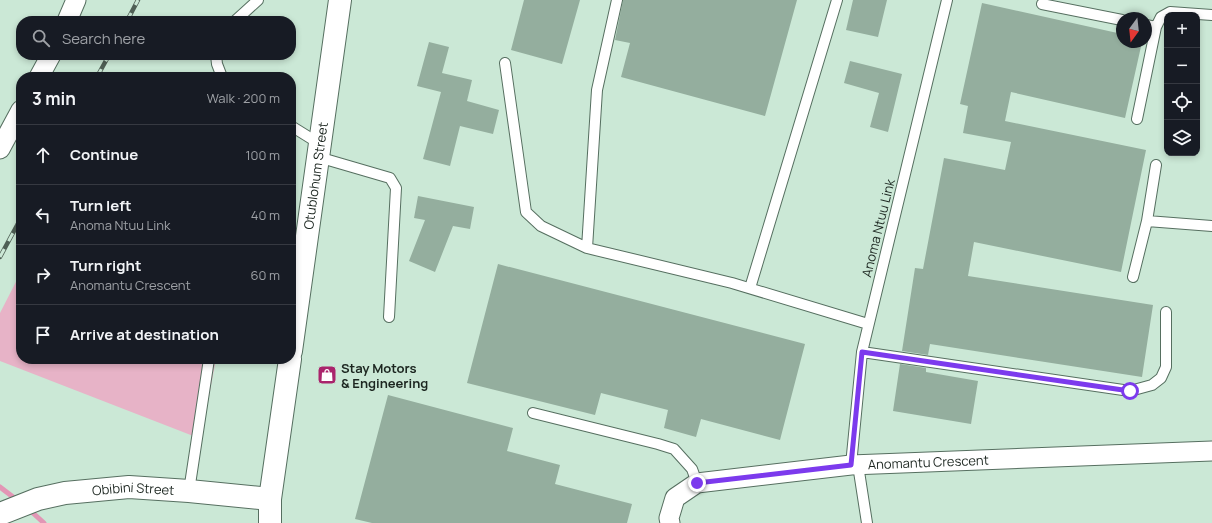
<!DOCTYPE html>
<meta charset="utf-8">
<style>
body{margin:0;font-family:Manrope,sans-serif;background:#20242c;color:#f1f3f6}
.controls{position:absolute;right:12px;top:12px;display:grid;overflow:hidden;border-radius:8px;box-shadow:0 2px 6px #0003}
.controls button{width:36px;height:36px;display:grid;place-items:center;padding:0;border:0;border-bottom:1px solid #363941;background:#171b24;color:#f1f3f6;font:20px sans-serif}
.compass{position:absolute;left:1116px;top:12px;width:36px;height:36px;border-radius:50%;background:#171b24;box-shadow:0 2px 6px #0003;rotate:195deg}
.stop{position:absolute;width:12px;height:12px;margin:-9px;border:3px solid #7c3aed;border-radius:50%;background:#fff}
.stop.end{background:#7c3aed;border-color:#fff;box-shadow:0 1px 4px #0008}
.list{margin:0;padding:0;list-style:none}
h2{display:flex;justify-content:space-between;align-items:center;height:52px;margin:0;padding:0 16px;font-size:17px}
h2 small{font-size:13px;font-weight:400;color:#9ea1a6}
.list li{display:grid;grid-template-columns:26px 1fr auto;gap:12px;align-items:center;box-sizing:border-box;height:60px;padding:0 16px;border-top:1px solid #363941}
.list b{display:block;font-size:15px;white-space:nowrap}
.list p{margin:0;font-size:13px;white-space:nowrap;color:#9ea1a6}
.list em{font-size:13px;font-style:normal;color:#9ea1a6}
.icon{flex:none;width:22px;height:22px;fill:none;stroke:currentColor;stroke-width:2;stroke-linecap:round;stroke-linejoin:round}
.map{position:relative;flex:none;width:1212px;height:523px;overflow:hidden}
.search{position:absolute;background:#171b24;box-shadow:0 2px 6px #0003;left:16px;top:16px;width:280px;height:44px;display:flex;align-items:center;gap:10px;box-sizing:border-box;padding:0 14px;border-radius:16px;color:#9ea1a6;font-size:15px}
.panel{position:absolute;background:#171b24;box-shadow:0 2px 6px #0003;left:16px;top:72px;width:280px;height:292px;border-radius:16px}
.map>svg:first-child{display:block}
</style>
<div class="map">
<svg width="1212" height="523" viewBox="0 0 1212 523">
<rect width="100%" height="100%" fill="#cbe8d6"/>
<path fill="#e7b3c7" d="M 21,272 L 21,359 L 216,359 L 201,439 L 0,361 L 0,313 Z"/>
<g fill="none" stroke-linecap="round" stroke-linejoin="round">
<path stroke="#e296b5" stroke-width="5" d="M 0,487 L 17,500
M 33,513 L 44,523"/>
</g>
<path fill="#94ae9e" d="M 524,0 L 580,0 L 562,64 L 511,50 Z
M 623,0 L 797,0 L 765,116 L 621,77 L 630,43 L 615,40 Z
M 853,0 L 887,0 L 878,37 L 846,30 Z
M 982,3 L 1122,34 L 1122,42 L 1142,42 L 1125,118 L 1011,92 L 1005,121 L 1146,150 L 1121,272 L 974,242 L 968,276 L 1153,305 L 1142,377 L 930,344 L 928,355 L 902,351 L 915,268 L 923,269 L 944,158 L 1005,170 L 1011,142 L 963,133 L 968,106 L 960,104 Z
M 429,42 L 449,47 L 442,73 L 472,80 L 467,101 L 499,110 L 493,134 L 460,126 L 450,166 L 423,159 L 441,92 L 417,86 Z
M 850,61 L 902,74 L 888,132 L 870,127 L 879,93 L 844,83 Z
M 418,196 L 474,207 L 470,229 L 453,226 L 435,272 L 409,261 L 425,220 L 414,218 Z
M 498,264 L 805,344 L 780,440 L 701,419 L 696,437 L 664,428 L 668,410 L 601,393 L 595,415 L 467,383 Z
M 900,364 L 926,368 L 926,372 L 978,381 L 971,424 L 893,411 Z
M 388,395 L 513,428 L 507,451 L 560,465 L 555,484 L 632,504 L 627,523 L 372,523 L 355,519 Z"/>
<g fill="none" stroke-linecap="round" stroke-linejoin="round">
<g stroke="#566f60" stroke-width="12">
<path id="lane" d="M 1042,4 L 1122,20
M 235,21 L 258,0
M 1146,25 L 1156,27
M 216,55 L 217,64 L 222,77
M 505,63 L 526,212 L 541,226 L 587,248 L 732,283 L 868,324
M 1137,119 L 1156,27 L 1161,17 L 1170,12 L 1212,15
M 291,126 L 320,144
M 318,157 L 390,178 L 396,188 L 389,317
M 1147,221 L 1212,226
M 587,248 L 597,90 L 617,0
M 1133,277 L 1147,221 L 1156,165
M 750,288 L 837,0
M 862,352 L 1130,391 L 1152,385 L 1161,378 L 1166,367 L 1166,312
M 533,413 L 658,444 L 674,449 L 692,469 L 697,483
M 851,465 L 862,352 L 947,0
M 858,465 L 867,523
M 189,491 L 209,359"/>
</g>
<g stroke="#566f60" stroke-width="21">
<g id="street">
<path d="M 67,21 L 76,0"/>
<path d="M 39,77 L 51,55"/>
<path d="M 0,149 L 21,110"/>
<path id="s1" d="M 670,523 L 669,518 L 675,498 L 697,483 L 851,465 L 1212,451"/>
</g>
</g>
<g stroke="#566f60" stroke-width="24">
<g id="secondary">
<path id="s2" d="M 291,351 L 340,0"/>
<path id="s3" d="M 0,514 L 38,499 L 65,493 L 129,487 L 189,491 L 270,499"/>
<path d="M 270,523 L 270,499 L 290,359"/>
</g>
</g>
<use href="#lane" stroke="#fff" stroke-width="10"/>
<use href="#street" stroke="#fff" stroke-width="19"/>
<use href="#secondary" stroke="#fff" stroke-width="22"/>
<g stroke="#4f5f55" stroke-width="4.5">
<path id="rail" d="M 127,21 L 138,0
M 97,77 L 109,55
M 0,257 L 21,218"/>
</g>
<use href="#rail" stroke="#cbe8d6" stroke-width="3" stroke-dasharray="9" stroke-linecap="butt"/>
</g>
<g fill="none" stroke-linecap="round" stroke-linejoin="round">
<path stroke="#7c3aed" stroke-width="5" d="M 697,483 L 851,465 L 862,352 L 1130,391"/>
</g>
<defs>
<g id="shop-square" transform="scale(1)"><rect x="-9" y="-9" width="18" height="18" rx="4" fill="#aa246c" stroke="#cbe8d6"/><path d="M-5-2.5h2.3a2.7 3.5 0 0 1 5.4 0H5L5.5 6h-11ZM-1.5-2.5h3a1.5 2.3 0 0 0-3 0Z" fill="#fff"/></g>
</defs>
<g fill-rule="evenodd">
<use href="#shop-square" x="327" y="375"/>
</g>
<g text-anchor="middle" dominant-baseline="central" stroke-width="3.5" stroke-linejoin="round" paint-order="stroke">
<g font-size="13" fill="#1c2620" stroke="#cbe8d6">
<text stroke="none"><textPath href="#s2" startOffset="177">Otublohum Street</textPath></text>
<text transform="translate(878 228) rotate(-76)">Anoma Ntuu Link</text>
<text stroke="none"><textPath href="#s1" startOffset="285">Anomantu Crescent</textPath></text>
<text stroke="none"><textPath href="#s3" startOffset="137">Obibini Street</textPath></text>
</g>
<g font-size="13" font-weight="bold" fill="#1c2620" stroke="#cbe8d6" text-anchor="start">
<text x="341" y="368">Stay Motors<tspan x="341" dy="15">&amp; Engineering</tspan></text>
</g>
</g>
</svg>
<div class="controls">
<button>+</button>
<button>−</button>
<button><svg class="icon" aria-label="locate" viewBox="0 0 24 24"><circle cx="12" cy="12" r="6"/><path d="M12 2v4M12 18v4M2 12h4M18 12h4"/></svg></button>
<button><svg class="icon" aria-label="layers" viewBox="0 0 24 24"><path d="M12 4l9 5-9 5-9-5zM3 14l9 5 9-5"/></svg></button>
</div>
<svg class="compass" viewBox="-18 -18 36 36"><path d="M0-13l5 13h-10z" fill="#e53935"/><path d="M0 13l5-13h-10z" fill="#9ea1a6"/></svg>
<div class="stop" style="left:1130px;top:391px"></div>
<div class="stop end" style="left:697px;top:483px"></div>
<div class="search"><svg class="icon" aria-label="search" viewBox="0 0 24 24"><circle cx="10" cy="10" r="6"/><path d="M15 15l6 6"/></svg>Search here</div>
<section class="panel">
<h2>3 min<small>Walk · 200 m</small></h2>
<ul class="list">
<li><svg class="icon" aria-label="ahead" viewBox="0 0 24 24"><path d="M12 20V5M6 11l6-6 6 6"/></svg><div><b>Continue</b></div><em>100 m</em></li>
<li><svg class="icon" aria-label="left" viewBox="0 0 24 24"><path d="M17 20v-9H6M10 6l-5 5 5 5"/></svg><div><b>Turn left</b><p>Anoma Ntuu Link</p></div><em>40 m</em></li>
<li><svg class="icon" aria-label="right" viewBox="0 0 24 24"><path d="M7 20v-9h11M14 6l5 5-5 5"/></svg><div><b>Turn right</b><p>Anomantu Crescent</p></div><em>60 m</em></li>
<li><svg class="icon" aria-label="arrive" viewBox="0 0 24 24"><path d="M6 21V4h12l-3 4 3 4H6"/></svg><div><b>Arrive at destination</b></div></li>
</ul>
</section>
</div>
